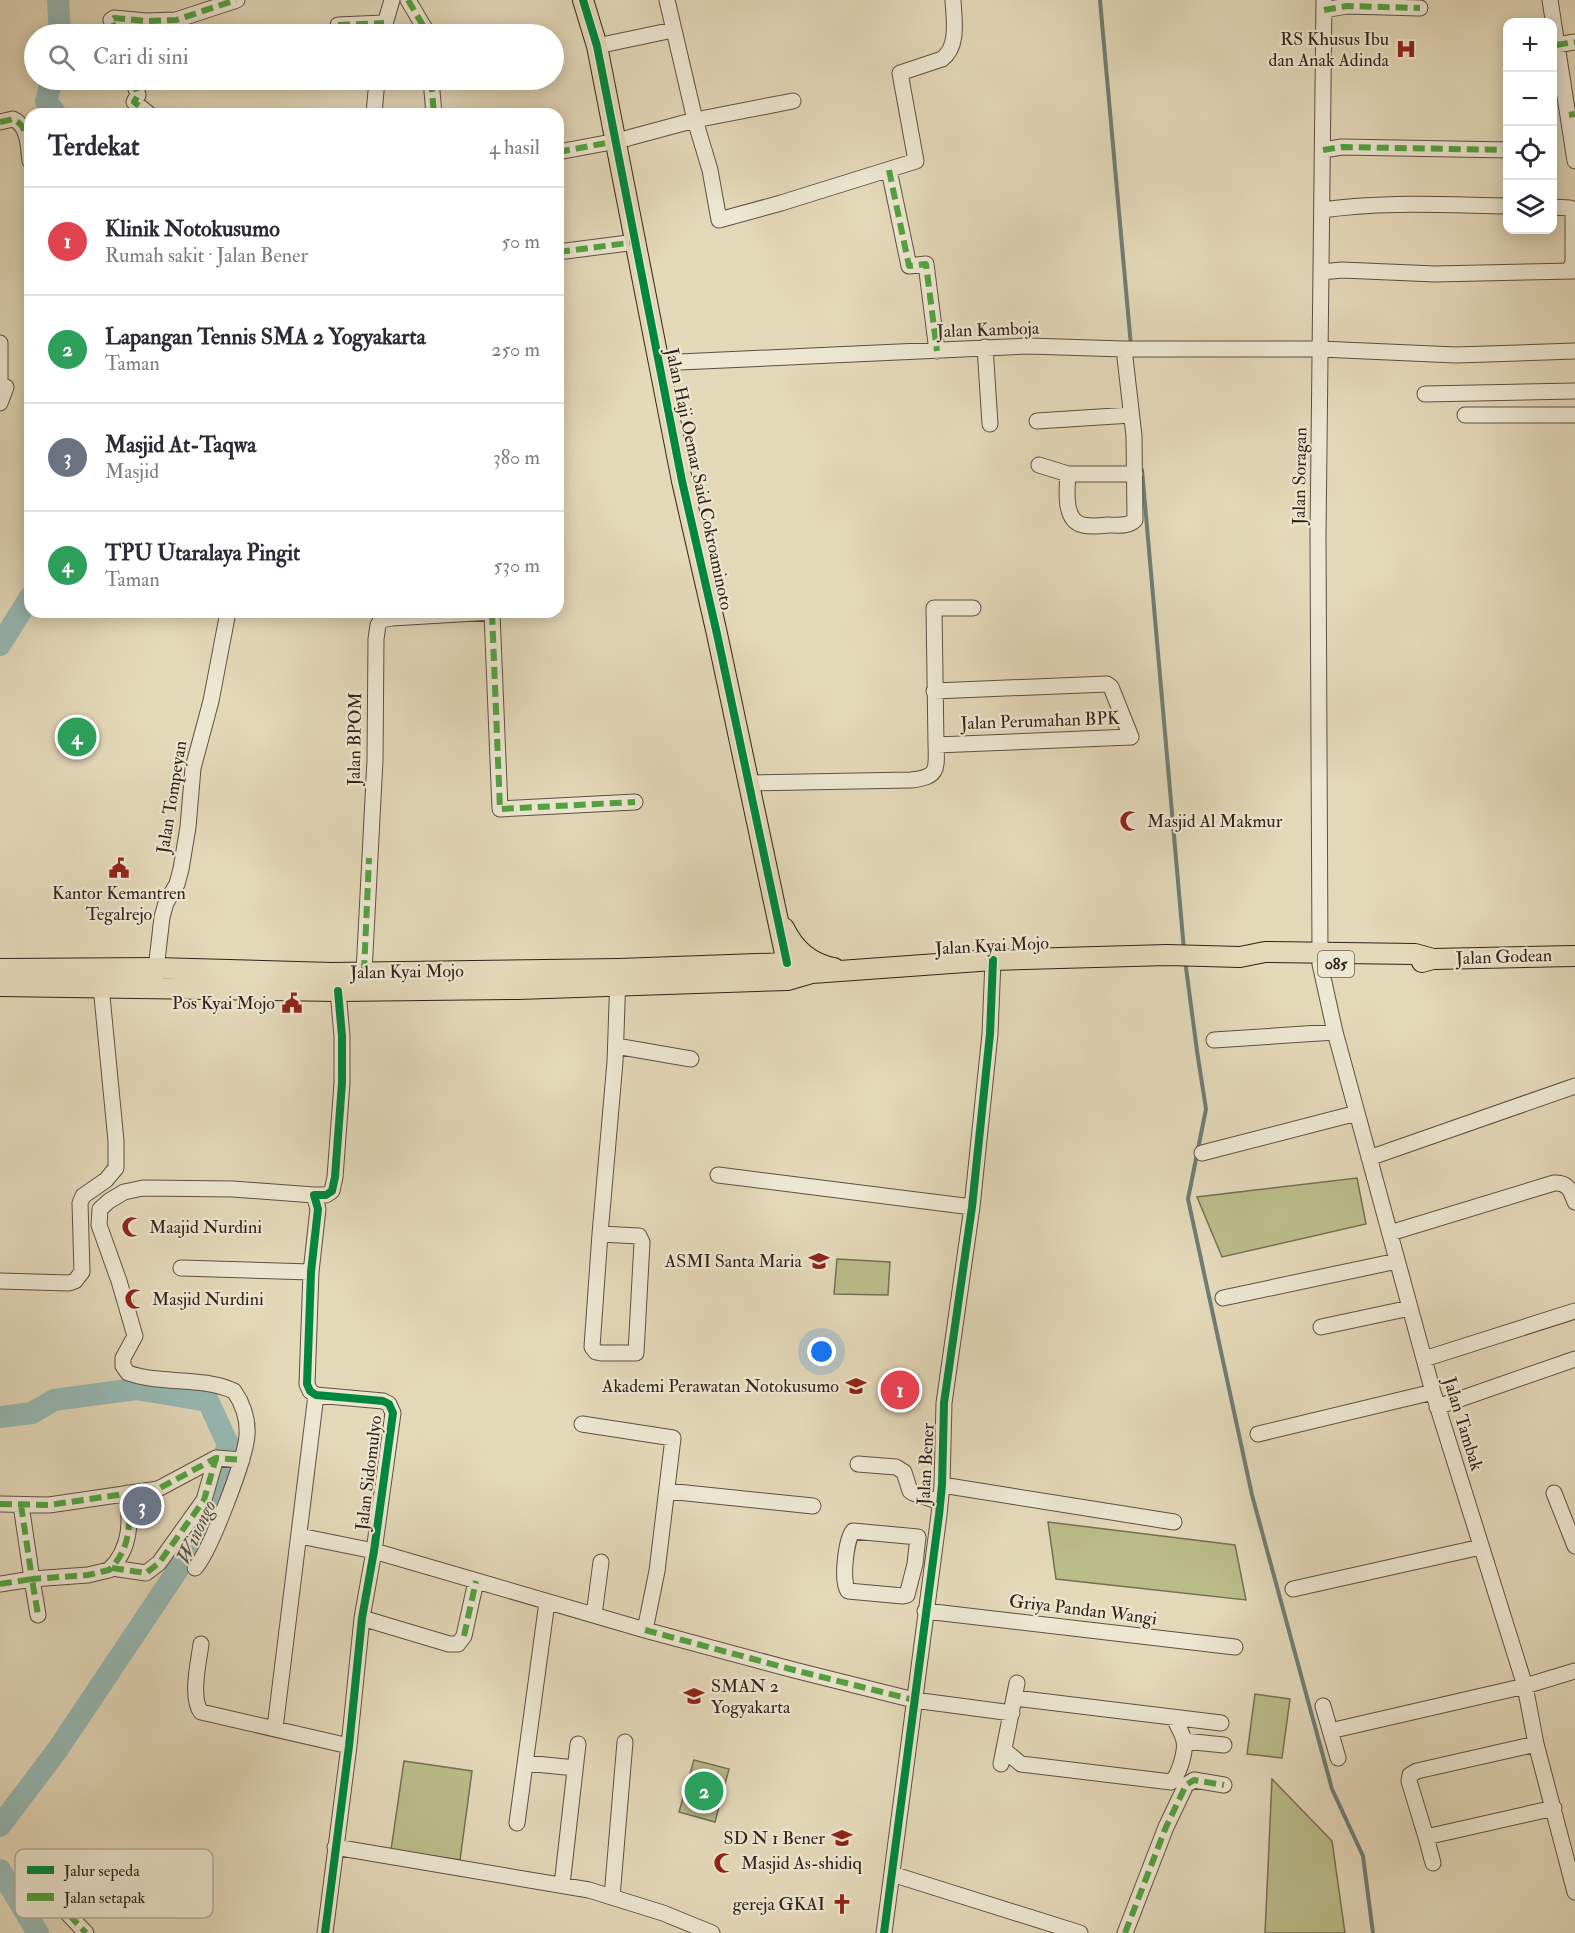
<!DOCTYPE html>
<html lang="id">
<meta charset="utf-8">
<style>
body{margin:0;font-family:"IM FELL Double Pica",serif;background:#f7f7f7;color:#2b2b33}
.controls{position:absolute;right:18px;top:18px;display:grid;overflow:hidden;border-radius:12px;box-shadow:0 3px 15px #0003}
.controls button{width:54px;height:54px;display:grid;place-items:center;padding:0;border:0;border-bottom:2px solid #e1e1e2;background:#fff;color:#2b2b33;font:30px sans-serif}
.you{position:absolute;left:822px;top:1352px;width:21px;height:21px;margin:-15px;border:4px solid #fff;border-radius:50%;background:#1a73e8;box-shadow:0 0 0 9px #1a73e833}
.badge{display:grid;place-items:center;width:39px;height:39px;border-radius:50%;background:#b45309;color:#fff;font-size:20px;font-weight:700}
.pin{position:absolute;translate:-50% -50%;border:3px solid #fff;box-shadow:0 2px 6px #0006}
.list{margin:0;padding:0;list-style:none}
h2{display:flex;justify-content:space-between;align-items:center;height:78px;margin:0;padding:0 24px;font-size:26px}
h2 small{font-size:20px;font-weight:400;color:#7c7c81}
.list li{display:grid;grid-template-columns:39px 1fr auto;gap:18px;align-items:center;box-sizing:border-box;height:108px;padding:0 24px;border-top:2px solid #e1e1e2}
.list b{display:block;font-size:22px;white-space:nowrap}
.list p{margin:0;font-size:20px;white-space:nowrap;color:#7c7c81}
.list em{font-size:20px;font-style:normal;color:#7c7c81}
.icon{flex:none;width:33px;height:33px;fill:none;stroke:currentColor;stroke-width:2;stroke-linecap:round;stroke-linejoin:round}
.map{position:relative;flex:none;width:1575px;height:1933px;overflow:hidden}
.search{position:absolute;background:#fff;box-shadow:0 3px 15px #0003;left:24px;top:24px;width:540px;height:66px;display:flex;align-items:center;gap:15px;box-sizing:border-box;padding:0 21px;border-radius:33px;color:#7c7c81;font-size:22px}
.panel{position:absolute;background:#fff;box-shadow:0 3px 15px #0003;left:24px;top:108px;width:540px;height:510px;border-radius:18px}
.map>svg:first-child{display:block}
</style>
<div class="map">
<svg width="1575" height="1933" viewBox="0 0 1575 1933">
<rect width="100%" height="100%" fill="#e3d8b8"/>
<filter id="stains"><feTurbulence type="fractalNoise" baseFrequency=".00333" numOctaves="4"/><feColorMatrix values="0 0 0 0 .2 0 0 0 0 .09 0 0 0 0 .02 0 0 0 .5 -.17"/></filter>
<radialGradient id="worn" r=".72"><stop offset=".6" stop-color="#630" stop-opacity="0"/><stop offset="1" stop-color="#630" stop-opacity=".3"/></radialGradient>
<path fill="#babc8a" stroke="#766f52" stroke-width="1.5" d="M 1357,1178 L 1366,1224 L 1222,1257 L 1197,1197 Z
M 837,1259 L 890,1262 L 888,1295 L 834,1294 Z
M 1048,1522 L 1235,1545 L 1246,1600 L 1056,1579 Z
M 1255,1694 L 1290,1699 L 1282,1758 L 1247,1754 Z
M 694,1760 L 729,1769 L 715,1822 L 679,1812 Z
M 404,1761 L 472,1771 L 460,1860 L 391,1850 Z
M 1272,1779 L 1332,1841 L 1345,1933 L 1265,1933 Z"/>
<g fill="none" stroke-linecap="round" stroke-linejoin="round">
<path stroke="#6e7d76" stroke-width="4" d="M 1100,0 L 1131,346
M 1142,470 L 1184,950
M 1185,960 L 1197,1051 L 1206,1109 L 1188,1199 L 1252,1495 L 1332,1789 L 1363,1856 L 1373,1933"/>
<path stroke="#96b9b4" stroke-width="22" d="M 58,0 L 60,34
M 52,80 L 46,101 L 56,114
M 0,645 L 30,597
M 0,1417 L 32,1413 L 54,1400 L 136,1389 L 208,1401 L 228,1444 L 213,1495 L 177,1571 L 58,1749 L 0,1826
M 0,1870 L 38,1933"/>
<g stroke="#5e5041" stroke-width="17">
<path id="minor" d="M 408,0 L 428,34
M 667,0 L 695,120 L 710,170 L 719,220 L 781,203 L 916,161 L 900,73 L 942,59 C 959,47 954,19 953,0
M 1550,0 L 1575,161
M 1324,10 L 1347,6 L 1420,8
M 338,25 L 384,23
M 117,34 L 111,20 L 114,18 L 146,21 L 176,20 L 237,0
M 382,34 L 392,0
M 1556,45 L 1575,42
M 597,46 L 673,30
M 133,80 L 138,95 L 134,102 L 149,114
M 431,80 L 434,114
M 374,114 L 377,80
M 0,122 L 13,119 C 29,126 28,146 30,161
M 1323,150 L 1342,147 L 1508,150
M 558,152 L 617,141 L 695,120 L 793,101
M 889,170 L 909,266 L 926,264 L 937,351
M 1552,207 L 1570,208 L 1573,213 L 1573,262 L 1569,271
M 1322,210 C 1383,201 1446,205 1508,206
M 558,252 L 636,242
M 1321,272 L 1342,270 L 1435,274 L 1575,271
M 0,343 L 0,381
M 985,347 L 990,424
M 658,363 L 1028,346 L 1124,349 L 1320,349 L 1456,355 L 1575,351
M 1425,394 L 1575,391
M 0,403 L 6,387
M 1465,415 L 1575,415
M 1037,421 L 1131,415
M 1039,465 L 1068,474 L 1135,474
M 1068,474 C 1067,489 1063,521 1083,525 C 1091,527 1100,526 1108,525 C 1117,525 1128,527 1135,520 L 1134,436 L 1124,349
M 492,613 L 500,809 L 635,802
M 934,691 L 1107,684 L 1111,687 L 1131,737 L 936,745 L 934,608 L 973,608
M 748,783 L 911,780 C 938,777 937,770 936,745
M 1320,952 L 1318,536 L 1324,0
M 1320,964 L 1335,1032 L 1433,1392 L 1525,1686 L 1536,1744 L 1575,1892
M 364,972 L 375,760 L 376,639 L 378,625 L 381,620 L 392,618 L 492,612
M 155,978 L 162,917 L 166,903 L 177,884 L 181,869 L 188,827 L 193,768 L 211,701 L 228,612
M 1214,1040 L 1335,1032
M 616,1046 L 691,1059
M 1202,1153 L 1357,1113
M 1369,1158 L 1575,1086
M 718,1175 L 972,1207
M 1390,1233 L 1554,1183 C 1568,1182 1571,1191 1575,1202
M 600,1234 L 592,1347 L 596,1352 L 601,1353 L 636,1353 L 642,1242 L 639,1236 L 600,1234 L 615,1062 L 618,975
M 181,1268 L 311,1272
M 0,1281 L 69,1283 L 75,1281 L 82,1272 L 80,1203 L 83,1196 L 106,1180 L 116,1168 L 116,1141 L 101,986
M 1223,1298 L 1397,1261
M 1321,1327 L 1410,1308
M 1424,1359 L 1575,1311
M 1437,1407 L 1575,1359
M 582,1424 L 673,1438 L 657,1571 L 645,1630
M 1258,1434 L 1433,1392
M 858,1464 L 896,1467 L 904,1472 L 910,1491 L 913,1493 L 940,1502
M 942,1485 L 1174,1522
M 667,1491 L 813,1506
M 1554,1493 L 1575,1546
M 0,1504 L 49,1505 L 158,1489 L 216,1458 L 242,1460
M 21,1505 L 32,1579 L 88,1575 L 109,1570 C 132,1548 130,1521 128,1493
M 853,1531 L 918,1537 L 915,1564 L 907,1595 L 903,1596 L 848,1591 C 841,1581 846,1540 853,1531 Z
M 300,1536 L 374,1551 L 645,1630 L 794,1670 L 914,1700 L 1012,1713
M 112,1568 L 146,1573 L 159,1563 L 204,1500 L 216,1458
M 195,1568 C 210,1552 246,1457 247,1435 C 248,1419 243,1404 234,1391 C 200,1376 163,1385 128,1373 L 123,1366 L 123,1358 L 135,1336 L 119,1281 L 99,1225 L 100,1209 L 109,1201 L 124,1192 L 143,1188 L 233,1189 L 314,1195
M 0,1584 L 32,1579 L 38,1615
M 1293,1589 L 1481,1547
M 925,1611 L 1235,1647
M 594,1615 L 601,1562
M 362,1618 L 449,1644 L 458,1644 L 464,1636 L 476,1581
M 201,1644 C 199,1660 190,1698 201,1712 L 349,1746
M 1015,1698 L 1221,1723
M 1323,1706 L 1338,1758
M 275,1728 L 316,1395
M 1330,1731 L 1525,1686 L 1575,1671
M 1184,1741 L 1224,1745
M 1004,1750 L 1021,1764 L 1171,1782 C 1179,1776 1186,1751 1184,1741 C 1183,1734 1177,1725 1174,1718
M 526,1763 L 575,1768
M 1001,1764 L 1017,1683
M 517,1823 L 547,1602
M 1426,1837 L 1409,1781 L 1410,1775 L 1417,1771 L 1536,1744
M 335,1847 L 589,1890 L 663,1913 L 712,1933
M 1433,1863 L 1426,1837 L 1554,1808
M 892,1874 L 1080,1933
M 562,1885 L 578,1744
M 612,1897 L 625,1742
M 57,1902 L 86,1933
M 325,1933 L 349,1746 L 362,1618 L 374,1551 L 393,1413 L 389,1404 L 383,1401 L 316,1395 L 310,1391 L 307,1384 L 311,1272 L 318,1209 L 314,1195 L 326,1195 L 332,1191 L 335,1177 L 342,1083 L 342,1036 L 338,991
M 884,1933 L 939,1515 L 942,1485 L 944,1403 L 972,1207 L 990,1034 L 993,960
M 1125,1933 L 1166,1827 L 1186,1785 L 1194,1780 L 1224,1785"/>
</g>
<g stroke="#312219" stroke-width="22">
<path id="major" d="M 583,0 L 597,46 L 682,481 L 717,634 L 787,963 L 786,971 L 775,980
M 784,928 C 794,949 811,964 834,968
M 1422,962 L 1433,959 L 1575,956
M 0,969 L 156,968 L 332,973 L 619,969 L 787,963 L 797,967
M 0,986 L 338,991 L 518,989 L 788,980 L 812,973 L 993,960 L 1167,955 L 1240,957 L 1265,952 L 1415,954 L 1433,959"/>
</g>
<use href="#minor" stroke="#ede6d1" stroke-width="15"/>
<use href="#major" stroke="#e3d8b8" stroke-width="20"/>
<path stroke="#52a240" stroke-width="6" stroke-dasharray="12 6" stroke-linecap="butt" d="M 408,0 L 428,34
M 1324,10 L 1347,6 L 1420,8
M 338,25 L 384,23
M 117,34 L 111,20 L 114,18 L 146,21 L 176,20 L 236,0
M 1556,45 L 1575,42
M 133,80 L 138,95 L 134,102 L 149,114
M 431,80 L 434,114
M 1569,115 L 1575,114
M 0,122 L 13,119 C 29,126 28,146 30,161
M 1323,150 L 1342,147 L 1508,150
M 558,152 L 617,141
M 889,170 L 909,266 L 926,264 L 937,351
M 558,252 L 636,242
M 492,613 L 500,809 L 635,802
M 364,972 L 369,858
M 0,1504 L 49,1505 L 158,1489 L 216,1458 L 242,1460
M 21,1505 L 32,1579 L 88,1575 L 109,1570 C 132,1548 130,1521 128,1493
M 112,1568 L 146,1573 L 159,1563 L 204,1500 L 216,1458
M 0,1584 L 32,1579 L 38,1615
M 645,1630 L 794,1670 L 914,1700
M 464,1636 L 476,1581
M 57,1902 L 86,1933
M 1125,1933 L 1166,1827 L 1186,1785 L 1194,1780 L 1224,1785"/>
<g stroke="#ede6d1" stroke-width="11">
<path id="cycleway" d="M 583,0 L 597,46 L 682,481 L 717,634 L 787,963
M 325,1933 L 349,1746 L 362,1618 L 374,1551 L 393,1413 L 389,1404 L 383,1401 L 316,1395 L 310,1391 L 307,1384 L 311,1272 L 318,1209 L 314,1195 L 326,1195 L 332,1191 L 335,1177 L 342,1083 L 342,1036 L 338,991
M 884,1933 L 939,1515 L 942,1485 L 944,1403 L 972,1207 L 990,1034 L 993,960"/>
</g>
<use href="#cycleway" stroke="#00873e" stroke-width="8"/>
</g>
<defs>
<g id="hospital-bare" transform="scale(1.62)"><path d="M-5-5h3v3.5h4V-5h3V5h-3V1.5h-4V5h-3Z" fill="#8f2418" stroke="#ede6d1" stroke-width="2.5" paint-order="stroke"/></g>
<g id="mosque-bare" transform="scale(1.62)"><path d="M3.5-4.9A6 6 0 1 0 3.5 4.9A5 5 0 1 1 3.5-4.9Z" fill="#8f2418" stroke="#ede6d1" stroke-width="2.5" paint-order="stroke"/></g>
<g id="civic-bare" transform="scale(1.62)"><path d="M-.6-6.5H3V-4.5H.6V-3L4-1V1h2V6H-6V1h2V-1L-.6-3ZM-1.2 2.5V6h2.4V2.5Z" fill="#8f2418" stroke="#ede6d1" stroke-width="2.5" paint-order="stroke"/></g>
<g id="university-bare" transform="scale(1.62)"><path d="M0-5L7-2L0 1L-7-2ZM-4 1L0 2.5L4 1V4Q0 6-4 4Z" fill="#8f2418" stroke="#ede6d1" stroke-width="2.5" paint-order="stroke"/></g>
<g id="school-bare" transform="scale(1.62)"><path d="M0-5L7-2L0 1L-7-2ZM-4 1L0 2.5L4 1V4Q0 6-4 4Z" fill="#8f2418" stroke="#ede6d1" stroke-width="2.5" paint-order="stroke"/></g>
<g id="church-bare" transform="scale(1.62)"><path d="M-1.2-6h2.4v3.5h3.3v2.4h-3.3V6h-2.4V-.1h-3.3v-2.4h3.3Z" fill="#8f2418" stroke="#ede6d1" stroke-width="2.5" paint-order="stroke"/></g>
</defs>
<g fill-rule="evenodd">
<use href="#hospital-bare" x="1406" y="49"/>
<use href="#mosque-bare" x="1130" y="821"/>
<use href="#civic-bare" x="119" y="868"/>
<use href="#civic-bare" x="292" y="1003"/>
<use href="#mosque-bare" x="132" y="1227"/>
<use href="#university-bare" x="819" y="1261"/>
<use href="#mosque-bare" x="135" y="1299"/>
<use href="#university-bare" x="856" y="1386"/>
<use href="#school-bare" x="694" y="1696"/>
<use href="#school-bare" x="842" y="1838"/>
<use href="#mosque-bare" x="724" y="1863"/>
<use href="#church-bare" x="842" y="1904"/>
</g>
<g text-anchor="middle" dominant-baseline="central" stroke-width="4.5" stroke-linejoin="round" paint-order="stroke">
<rect fill="#ede6d1" stroke="#695d50" stroke-width="1.5" x="1318" y="951" width="36" height="26" rx="4.5"/>
<g font-size="16" font-weight="bold" fill="#312219">
<text x="1336" y="964">085</text>
</g>
<g font-size="18" fill="#312219" stroke="#ede6d1" text-anchor="end">
<text x="1389" y="39">RS Khusus Ibu<tspan x="1389" dy="21">dan Anak Adinda</tspan></text>
<text x="1147" y="821" text-anchor="start">Masjid Al Makmur</text>
<text x="119" y="893" text-anchor="middle">Kantor Kemantren<tspan x="119" dy="21">Tegalrejo</tspan></text>
<text x="275" y="1003">Pos Kyai Mojo</text>
<text x="149" y="1227" text-anchor="start">Maajid Nurdini</text>
<text x="802" y="1261">ASMI Santa Maria</text>
<text x="152" y="1299" text-anchor="start">Masjid Nurdini</text>
<text x="839" y="1386">Akademi Perawatan Notokusumo</text>
<text x="711" y="1686" text-anchor="start">SMAN 2<tspan x="711" dy="21">Yogyakarta</tspan></text>
<text x="825" y="1838">SD N 1 Bener</text>
<text x="741" y="1863" text-anchor="start">Masjid As-shidiq</text>
<text x="825" y="1904">gereja GKAI</text>
</g>
<g font-size="18" fill="#312219" stroke="#ede6d1">
<text transform="translate(988 330) rotate(-2)">Jalan Kamboja</text>
<text transform="translate(1300 476) rotate(-89)">Jalan Soragan</text>
<text transform="translate(699 479) rotate(78)">Jalan Haji Oemar Said Cokroaminoto</text>
<text transform="translate(1040 721) rotate(-2)">Jalan Perumahan BPK</text>
<text transform="translate(355 739) rotate(-89)">Jalan BPOM</text>
<text transform="translate(172 797) rotate(-81)">Jalan Tompeyan</text>
<text transform="translate(992 946) rotate(-3)">Jalan Kyai Mojo</text>
<text transform="translate(1504 957) rotate(-2)">Jalan Godean</text>
<text transform="translate(407 972) rotate(-1)">Jalan Kyai Mojo</text>
<text transform="translate(1463 1424) rotate(73)">Jalan Tambak</text>
<text transform="translate(926 1464) rotate(-87)">Jalan Bener</text>
<text transform="translate(369 1473) rotate(-83)">Jalan Sidomulyo</text>
<text transform="translate(1083 1610) rotate(7)">Griya Pandan Wangi</text>
</g>
<g font-size="20" font-style="italic" fill="#4f4f48" stroke="#ede6d1">
<text transform="translate(196 1532) rotate(-65)">Winongo</text>
</g>
</g>
<rect x="15" y="1849" width="198" height="69" rx="9" fill="#ede6d1" stroke="#b5ab9a" stroke-width="1.5"/>
<rect x="27" y="1866" width="27" height="8" fill="#00873e"/>
<rect x="27" y="1893" width="27" height="8" fill="#52a240"/>
<g font-size="16" fill="#312219">
<text x="64" y="1876">Jalur sepeda</text>
<text x="64" y="1903">Jalan setapak</text>
</g>
<rect width="100%" height="100%" filter="url(#stains)"/>
<rect width="100%" height="100%" fill="url(#worn)"/>
</svg>
<div class="controls">
<button>+</button>
<button>−</button>
<button><svg class="icon" aria-label="locate" viewBox="0 0 24 24"><circle cx="12" cy="12" r="6"/><path d="M12 2v4M12 18v4M2 12h4M18 12h4"/></svg></button>
<button><svg class="icon" aria-label="layers" viewBox="0 0 24 24"><path d="M12 4l9 5-9 5-9-5zM3 14l9 5 9-5"/></svg></button>
</div>
<div class="you"></div>
<div class="pin badge" style="left:900px;top:1390px;background:#e0444e">1</div>
<div class="pin badge" style="left:704px;top:1791px;background:#2e9e5b">2</div>
<div class="pin badge" style="left:142px;top:1506px;background:#6b7280">3</div>
<div class="pin badge" style="left:77px;top:737px;background:#2e9e5b">4</div>
<div class="search"><svg class="icon" aria-label="search" viewBox="0 0 24 24"><circle cx="10" cy="10" r="6"/><path d="M15 15l6 6"/></svg>Cari di sini</div>
<section class="panel">
<h2>Terdekat<small>4 hasil</small></h2>
<ul class="list">
<li><span class="badge" style="background:#e0444e">1</span><div><b>Klinik Notokusumo</b><p>Rumah sakit · Jalan Bener</p></div><em>50 m</em></li>
<li><span class="badge" style="background:#2e9e5b">2</span><div><b>Lapangan Tennis SMA 2 Yogyakarta</b><p>Taman</p></div><em>250 m</em></li>
<li><span class="badge" style="background:#6b7280">3</span><div><b>Masjid At-Taqwa</b><p>Masjid</p></div><em>380 m</em></li>
<li><span class="badge" style="background:#2e9e5b">4</span><div><b>TPU Utaralaya Pingit</b><p>Taman</p></div><em>530 m</em></li>
</ul>
</section>
</div>
